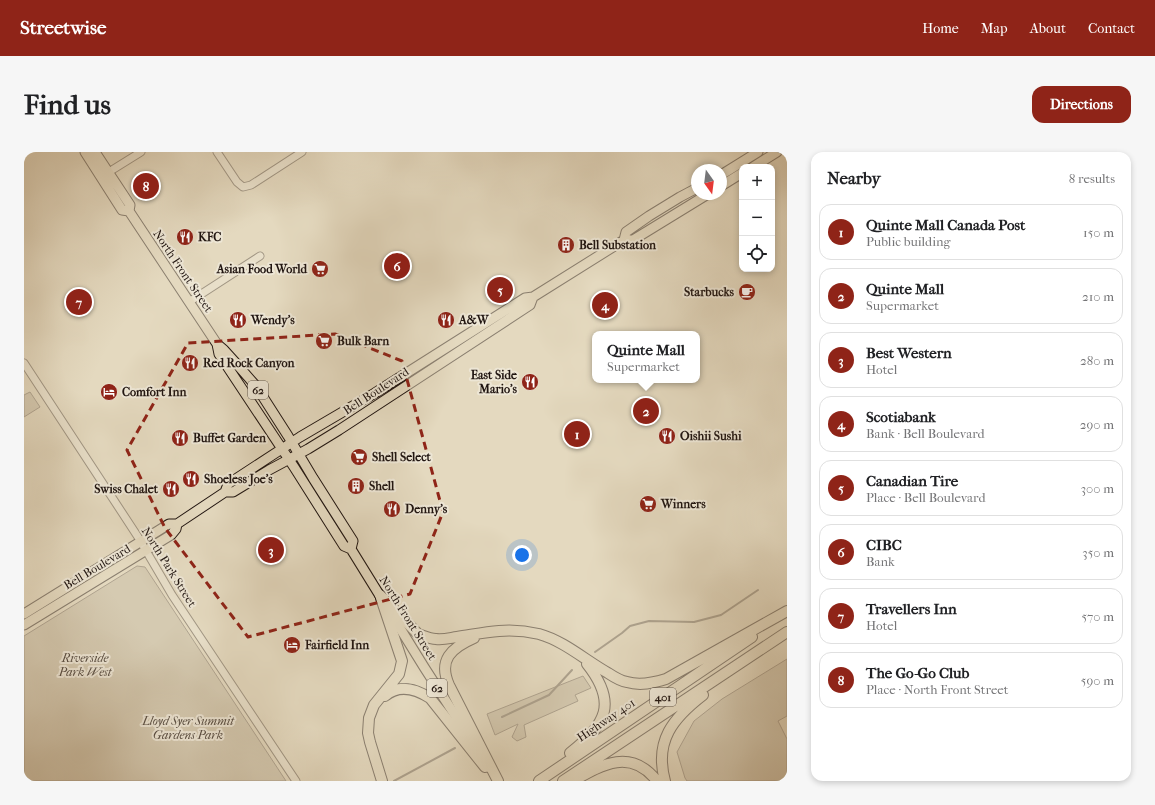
<!DOCTYPE html>
<meta charset="utf-8">
<style>
body{margin:0;font-family:"IM FELL French Canon",serif;background:#f6f6f6;color:#202124}
.controls{position:absolute;right:12px;top:12px;display:grid;overflow:hidden;border-radius:8px;box-shadow:0 2px 6px #0003}
.controls button{width:36px;height:36px;display:grid;place-items:center;padding:0;border:0;border-bottom:1px solid #e0e0e0;background:#fff;color:#202124;font:20px sans-serif}
.compass{position:absolute;left:667px;top:12px;width:36px;height:36px;border-radius:50%;background:#fff;box-shadow:0 2px 6px #0003;rotate:166deg}
.you{position:absolute;left:498px;top:403px;width:14px;height:14px;margin:-10px;border:3px solid #fff;border-radius:50%;background:#1a73e8;box-shadow:0 0 0 6px #1a73e833}
.badge{display:grid;place-items:center;width:26px;height:26px;border-radius:50%;background:#8f2418;color:#fff;font-size:13px;font-weight:700}
.pin{position:absolute;translate:-50% -50%;border:2px solid #fff;box-shadow:0 1px 4px #0006}
.popup{position:absolute;left:568px;top:179px;width:108px;height:52px;box-sizing:border-box;display:grid;place-content:center;border-radius:8px;background:#fff;filter:drop-shadow(0 1px 3px #0005);font-size:13px;white-space:nowrap;color:#757577}
.popup b{font-size:15px;color:#202124}
.popup::after{content:'';position:absolute;left:50%;top:100%;margin-left:-8px;border:8px solid transparent;border-top-color:#fff}
.list{margin:0;padding:0;list-style:none}
h2{display:flex;justify-content:space-between;align-items:center;height:52px;margin:0;padding:0 16px;font-size:17px}
h2 small{font-size:13px;font-weight:400;color:#757577}
.list li{display:grid;grid-template-columns:26px 1fr auto;gap:12px;align-items:center;box-sizing:border-box;height:56px;margin:0 8px 8px;padding:0 8px;border:1px solid #e0e0e0;border-radius:12px}
.list b{display:block;font-size:15px;white-space:nowrap}
.list p{margin:0;font-size:13px;white-space:nowrap;color:#757577}
.list em{font-size:13px;font-style:normal;color:#757577}
.icon{flex:none;width:22px;height:22px;fill:none;stroke:currentColor;stroke-width:2;stroke-linecap:round;stroke-linejoin:round}
.map{position:relative;flex:none;width:763px;height:629px;overflow:hidden;border-radius:12px}
header{display:flex;align-items:center;gap:24px;box-sizing:border-box;height:56px;padding:0 20px;background:#8f2418;color:#fff}
header strong{font-size:19px}
nav{display:flex;gap:22px;margin-inline-start:auto;font-size:14px}
.intro{display:flex;align-items:center;justify-content:space-between;box-sizing:border-box;height:96px;padding:0 24px}
h1{margin:0;font-size:28px}
.button{padding:10px 18px;border-radius:12px;background:#8f2418;color:#fff;font-size:14px;font-weight:700}
main{display:flex;gap:24px;padding:0 24px}
aside{flex:1;background:#fff;border-radius:12px;box-shadow:0 2px 6px #0003}
.map>svg:first-child{display:block}
</style>
<header>
<strong>Streetwise</strong>
<nav><a>Home</a><a>Map</a><a>About</a><a>Contact</a></nav>
</header>
<div class="intro"><h1>Find us</h1><a class="button">Directions</a></div>
<main>
<div class="map">
<svg width="763" height="629" viewBox="0 0 763 629">
<rect width="100%" height="100%" fill="#e4d9bf"/>
<filter id="stains"><feTurbulence type="fractalNoise" baseFrequency=".005" numOctaves="4"/><feColorMatrix values="0 0 0 0 .2 0 0 0 0 .09 0 0 0 0 .02 0 0 0 .5 -.17"/></filter>
<radialGradient id="worn" r=".72"><stop offset=".6" stop-color="#630" stop-opacity="0"/><stop offset="1" stop-color="#630" stop-opacity=".3"/></radialGradient>
<path fill="#c3b8a1" stroke="#726659" d="M 6,240 L 16,255 L 0,265 L 0,243 Z
M 113,414 L 121,415 L 262,629 L 0,629 L 0,484 Z
M 763,507 L 763,564 L 754,569 L 763,587 L 763,624 L 758,629 L 663,629 L 661,626 L 653,600 L 670,569 L 698,547 Z
M 559,524 L 567,536 L 551,543 L 554,549 L 500,573 L 502,585 L 493,589 L 488,585 L 494,572 L 471,583 L 463,562 Z"/>
<g fill="none" stroke-linecap="round" stroke-linejoin="round">
<path stroke="#6d6256" stroke-width="2" d="M 571,500 L 598,481 L 606,474 L 625,469 L 670,470 L 697,463 L 734,438
M 478,565 L 525,543 L 548,518
M 370,629 L 431,596"/>
<g stroke="#51463c" stroke-width="9">
<path id="minor" d="M 193,0 L 213,30 L 219,35 L 227,33 L 278,0
M 80,23 L 117,0
M 165,150 L 236,104
M 0,211 L 114,385 L 148,443 L 272,629"/>
</g>
<g stroke="#201511" stroke-width="11">
<path id="major" d="M 61,0 L 98,58 L 105,59
M 71,0 L 106,53 L 105,59 L 193,192 L 200,198 L 210,209 L 232,234 L 264,284 L 289,326 L 329,389 L 327,397
M 729,15 L 753,0
M 697,23 L 734,0
M 697,34 L 718,21
M 600,88 L 602,80 L 625,64 L 656,45 L 673,36
M 193,192 L 195,202 L 270,315 L 320,394 L 327,397 L 400,515 L 456,602
M 201,340 L 209,340 L 245,318 L 284,297 L 315,278 L 506,153 L 509,145
M 0,462 L 145,372 L 153,372 L 201,340 L 204,332 L 276,285 L 351,241 L 501,146 L 509,145 L 600,88 L 609,88 L 684,42
M 0,473 L 147,383 L 152,377 L 153,372"/>
</g>
<g stroke="#201511" stroke-width="12">
<path id="highway" d="M 356,443 L 394,482 C 400,484 406,487 412,487 C 419,488 426,486 433,485 C 447,483 461,480 475,479 C 488,478 502,479 515,482 C 540,489 561,508 584,521 C 590,525 596,529 603,530 C 616,534 629,531 642,527 L 763,459
M 357,446 L 378,509 L 375,522 L 350,553 L 345,566 L 344,581 L 346,590 L 358,629
M 450,486 C 427,496 414,508 425,533 L 474,629
M 361,544 C 375,532 392,537 406,546 L 461,615
M 546,601 C 582,573 594,551 563,512
M 515,629 L 728,485
M 539,629 L 763,480
M 549,629 C 579,612 607,596 633,629
M 641,629 C 630,589 649,566 679,543"/>
</g>
<use href="#minor" stroke="#ede6d5" stroke-width="7"/>
<use href="#major" stroke="#e4d9bf" stroke-width="9"/>
<use href="#highway" stroke="#e4d9bf" stroke-width="10"/>
</g>
<path d="M0 0H763V629H0ZM 311,182 L 378,209 L 419,360 L 386,442 L 224,485 L 141,376 L 103,298 L 164,191 Z" fill="#e4d9bf" fill-opacity=".55" fill-rule="evenodd"/>
<path fill="none" stroke="#8f2418" stroke-width="3" stroke-dasharray="8 5" stroke-linejoin="round" d="M 311,182 L 378,209 L 419,360 L 386,442 L 224,485 L 141,376 L 103,298 L 164,191 Z"/>
<defs>
<g id="restaurant-disc" transform="scale(0.9)"><circle r="9.5" fill="#8f2418" stroke="#ede6d5"/><path d="M-5-6h1v4h1v-4h1v4h1v-4h1v5L-1.5 .5V6h-2V.5L-5-1ZM5-6V6H3V1.5H1.5Q1.5-4 5-6Z" fill="#fff"/></g>
<g id="building-disc" transform="scale(0.9)"><circle r="9.5" fill="#8f2418" stroke="#ede6d5"/><path d="M-4-6H4V6H1V3H-1V6H-4ZM-2.5-4.3h1.7v1.8h-1.7ZM.8-4.3h1.7v1.8H.8ZM-2.5-1h1.7V.8h-1.7ZM.8-1h1.7V.8H.8Z" fill="#fff"/></g>
<g id="supermarket-disc" transform="scale(0.9)"><circle r="9.5" fill="#8f2418" stroke="#ede6d5"/><path d="M-6-5.5h2.5l.6 2H6L4.5 2H-2.5L-4.4-4H-6ZM-1.5 3.2a1.3 1.3 0 1 0 .1 0ZM3 3.2a1.3 1.3 0 1 0 .1 0Z" fill="#fff"/></g>
<g id="cafe-disc" transform="scale(0.9)"><circle r="9.5" fill="#8f2418" stroke="#ede6d5"/><path d="M-5.5-4.5H6V0H3Q3 3.5 0 3.5H-2.5Q-5.5 3.5-5.5 0ZM3-3.2v2h1.7v-2ZM-6 4.5H4V6H-6Z" fill="#fff"/></g>
<g id="hotel-disc" transform="scale(0.9)"><circle r="9.5" fill="#8f2418" stroke="#ede6d5"/><path d="M-6-4.5h1.5V1H6V5H4.5V3h-9V5H-6ZM-4 0a1.8 1.8 0 1 1 3.6 0ZM.5 0V-2.5h3Q6-2.5 6 0Z" fill="#fff"/></g>
</defs>
<g fill-rule="evenodd">
<use href="#restaurant-disc" x="161" y="85"/>
<use href="#building-disc" x="542" y="93"/>
<use href="#supermarket-disc" x="296" y="117"/>
<use href="#cafe-disc" x="723" y="140"/>
<use href="#restaurant-disc" x="214" y="168"/>
<use href="#restaurant-disc" x="422" y="168"/>
<use href="#supermarket-disc" x="300" y="189"/>
<use href="#restaurant-disc" x="166" y="211"/>
<use href="#restaurant-disc" x="506" y="230"/>
<use href="#hotel-disc" x="85" y="240"/>
<use href="#restaurant-disc" x="643" y="284"/>
<use href="#restaurant-disc" x="156" y="286"/>
<use href="#supermarket-disc" x="335" y="305"/>
<use href="#restaurant-disc" x="167" y="327"/>
<use href="#building-disc" x="332" y="334"/>
<use href="#restaurant-disc" x="147" y="337"/>
<use href="#supermarket-disc" x="624" y="352"/>
<use href="#restaurant-disc" x="368" y="357"/>
<use href="#hotel-disc" x="268" y="493"/>
</g>
<g text-anchor="middle" dominant-baseline="central" stroke-width="4" stroke-linejoin="round" paint-order="stroke">
<g fill="#ede6d5" stroke="#5e544c" stroke-width="1">
<rect x="224" y="229" width="20" height="18" rx="3"/>
<rect x="403" y="527" width="20" height="18" rx="3"/>
<rect x="626" y="536" width="26" height="18" rx="3"/>
</g>
<g font-size="11" font-weight="bold" fill="#201511">
<text x="234" y="238">62</text>
<text x="413" y="536">62</text>
<text x="639" y="545">401</text>
</g>
<g font-size="12" font-weight="bold" fill="#201511" stroke="#ede6d5" text-anchor="start">
<text x="174" y="85">KFC</text>
<text x="555" y="93">Bell Substation</text>
<text x="283" y="117" text-anchor="end">Asian Food World</text>
<text x="710" y="140" text-anchor="end">Starbucks</text>
<text x="227" y="168">Wendy's</text>
<text x="435" y="168">A&amp;W</text>
<text x="313" y="189">Bulk Barn</text>
<text x="179" y="211">Red Rock Canyon</text>
<text x="493" y="223" text-anchor="end">East Side<tspan x="493" dy="14">Mario's</tspan></text>
<text x="98" y="240">Comfort Inn</text>
<text x="656" y="284">Oishii Sushi</text>
<text x="169" y="286">Buffet Garden</text>
<text x="348" y="305">Shell Select</text>
<text x="180" y="327">Shoeless Joe's</text>
<text x="345" y="334">Shell</text>
<text x="134" y="337" text-anchor="end">Swiss Chalet</text>
<text x="637" y="352">Winners</text>
<text x="381" y="357">Denny's</text>
<text x="281" y="493">Fairfield Inn</text>
</g>
<g font-size="12" fill="#201511" stroke="#ede6d5">
<text transform="translate(159 119) rotate(56)">North Front Street</text>
<text transform="translate(352 239) rotate(-33)">Bell Boulevard</text>
<text transform="translate(73 415) rotate(-31)">Bell Boulevard</text>
<text transform="translate(145 415) rotate(58)">North Park Street</text>
<text transform="translate(384 466) rotate(58)">North Front Street</text>
<text transform="translate(582 568) rotate(-34)">Highway 401</text>
</g>
<g font-size="12" font-style="italic" fill="#594e43" stroke="#ede6d5">
<text x="61" y="506">Riverside<tspan x="61" dy="14">Park West</tspan></text>
<text x="164" y="569">Lloyd Syer Summit<tspan x="164" dy="14">Gardens Park</tspan></text>
</g>
</g>
<rect width="100%" height="100%" filter="url(#stains)"/>
<rect width="100%" height="100%" fill="url(#worn)"/>
</svg>
<div class="controls">
<button>+</button>
<button>−</button>
<button><svg class="icon" aria-label="locate" viewBox="0 0 24 24"><circle cx="12" cy="12" r="6"/><path d="M12 2v4M12 18v4M2 12h4M18 12h4"/></svg></button>
</div>
<svg class="compass" viewBox="-18 -18 36 36"><path d="M0-13l5 13h-10z" fill="#e53935"/><path d="M0 13l5-13h-10z" fill="#757577"/></svg>
<div class="you"></div>
<div class="pin badge" style="left:553px;top:282px">1</div>
<div class="pin badge" style="left:622px;top:259px">2</div>
<div class="popup"><b>Quinte Mall</b>Supermarket</div>
<div class="pin badge" style="left:247px;top:398px">3</div>
<div class="pin badge" style="left:581px;top:153px">4</div>
<div class="pin badge" style="left:476px;top:138px">5</div>
<div class="pin badge" style="left:373px;top:114px">6</div>
<div class="pin badge" style="left:55px;top:150px">7</div>
<div class="pin badge" style="left:122px;top:34px">8</div>
</div>
<aside>
<h2>Nearby<small>8 results</small></h2>
<ul class="list">
<li><span class="badge">1</span><div><b>Quinte Mall Canada Post</b><p>Public building</p></div><em>150 m</em></li>
<li><span class="badge">2</span><div><b>Quinte Mall</b><p>Supermarket</p></div><em>210 m</em></li>
<li><span class="badge">3</span><div><b>Best Western</b><p>Hotel</p></div><em>280 m</em></li>
<li><span class="badge">4</span><div><b>Scotiabank</b><p>Bank · Bell Boulevard</p></div><em>290 m</em></li>
<li><span class="badge">5</span><div><b>Canadian Tire</b><p>Place · Bell Boulevard</p></div><em>300 m</em></li>
<li><span class="badge">6</span><div><b>CIBC</b><p>Bank</p></div><em>350 m</em></li>
<li><span class="badge">7</span><div><b>Travellers Inn</b><p>Hotel</p></div><em>570 m</em></li>
<li><span class="badge">8</span><div><b>The Go-Go Club</b><p>Place · North Front Street</p></div><em>590 m</em></li>
</ul>
</aside>
</main>
